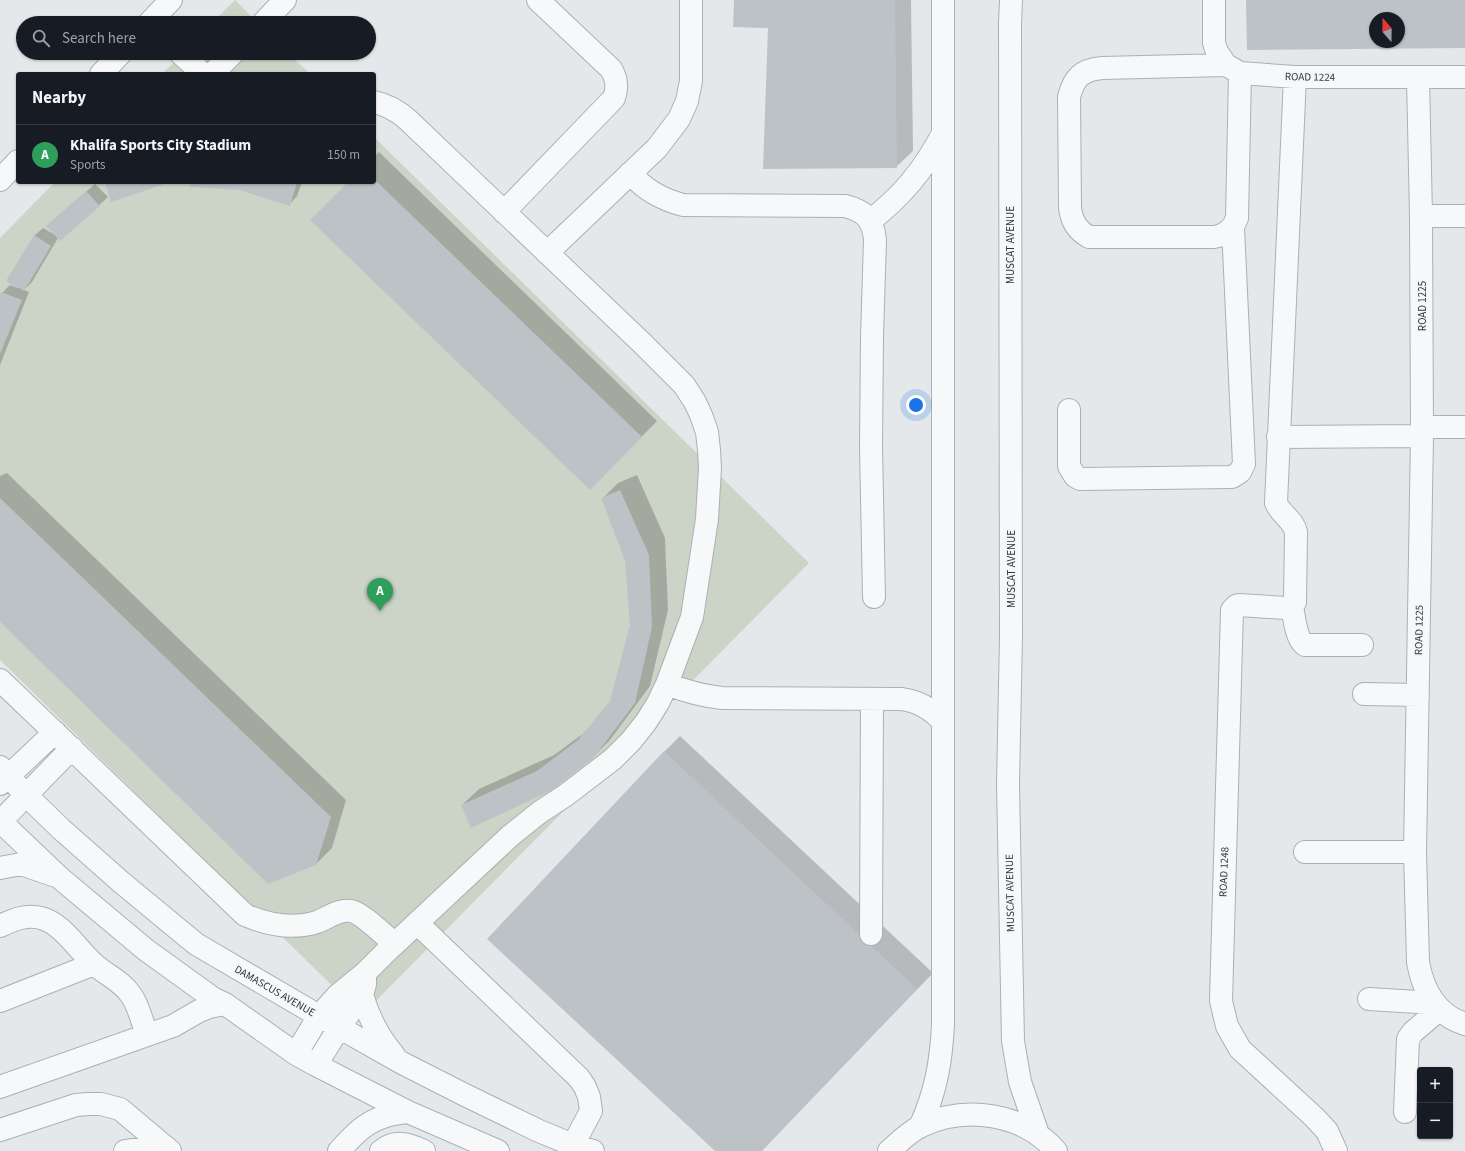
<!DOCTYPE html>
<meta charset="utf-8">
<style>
body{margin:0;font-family:"Source Sans 3",sans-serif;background:#242831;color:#f1f3f6}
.controls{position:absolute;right:12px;bottom:12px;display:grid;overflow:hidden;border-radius:4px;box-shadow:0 1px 3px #0004}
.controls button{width:36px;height:36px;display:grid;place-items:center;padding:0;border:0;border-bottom:1px solid #363941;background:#171b24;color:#f1f3f6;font:20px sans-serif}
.compass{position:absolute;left:1369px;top:12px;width:36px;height:36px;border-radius:50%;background:#171b24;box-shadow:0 1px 3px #0004;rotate:340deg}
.you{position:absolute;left:916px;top:405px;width:14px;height:14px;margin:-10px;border:3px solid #fff;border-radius:50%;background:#1a73e8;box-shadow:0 0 0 6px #1a73e833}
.badge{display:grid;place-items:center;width:26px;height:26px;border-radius:50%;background:#7c3aed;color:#fff;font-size:13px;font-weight:700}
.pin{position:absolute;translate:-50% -33px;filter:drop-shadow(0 1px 2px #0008)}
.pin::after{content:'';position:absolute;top:21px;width:14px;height:12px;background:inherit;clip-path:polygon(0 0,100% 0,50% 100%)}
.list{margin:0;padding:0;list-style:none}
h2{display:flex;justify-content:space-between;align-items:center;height:52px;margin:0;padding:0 16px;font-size:17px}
h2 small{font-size:13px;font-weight:400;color:#9ea1a6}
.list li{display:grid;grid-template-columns:26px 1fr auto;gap:12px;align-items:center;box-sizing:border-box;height:60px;padding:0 16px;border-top:1px solid #363941}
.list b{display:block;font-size:15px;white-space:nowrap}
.list p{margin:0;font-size:13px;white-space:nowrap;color:#9ea1a6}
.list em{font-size:13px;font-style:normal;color:#9ea1a6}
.icon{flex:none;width:22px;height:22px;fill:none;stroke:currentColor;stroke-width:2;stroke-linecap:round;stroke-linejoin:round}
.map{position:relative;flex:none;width:1465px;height:1151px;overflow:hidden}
.search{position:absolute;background:#171b24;box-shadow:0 1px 3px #0004;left:16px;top:16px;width:360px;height:44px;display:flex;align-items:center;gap:10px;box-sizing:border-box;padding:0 14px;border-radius:22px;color:#9ea1a6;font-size:15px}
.panel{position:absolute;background:#171b24;box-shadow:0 1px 3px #0004;left:16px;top:72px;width:360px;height:112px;border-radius:4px}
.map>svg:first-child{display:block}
</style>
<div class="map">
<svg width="1465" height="1151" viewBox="0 0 1465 1151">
<rect width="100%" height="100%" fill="#e5e8eb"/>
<path fill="#ccd4c7" d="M 235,0 L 258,23 L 212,23 Z
M 183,53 L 288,53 L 310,74 L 162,74 Z
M 374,137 L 809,563 L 362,1015 L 0,660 L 0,238 L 55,182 L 374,182 Z"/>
<path fill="#0003" d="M 735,0 L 911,0 L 913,151 L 896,167 L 769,27 Z
M 379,152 L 657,421 L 606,473 L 349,182 L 374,182 L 374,157 Z
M 191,182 L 302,182 L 297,196 L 289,205 L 240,189 Z
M 95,184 L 108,197 L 60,240 L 58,238 L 32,282 L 24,290 L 29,292 L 0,365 L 0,297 L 2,293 L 10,285 L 18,288 L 34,236 L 43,228 L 57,236 L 56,218 Z
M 7,473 L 346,800 L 332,848 L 315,865 L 0,621 L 0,476 Z
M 637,475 L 665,538 L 668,610 L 650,686 L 610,740 L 593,757 L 462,805 L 479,789 L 554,755 L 588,730 L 611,701 L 631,625 L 626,560 L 602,499 L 618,483 Z
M 680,736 L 933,973 L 761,1151 L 716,1151 L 664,752 Z"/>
<path fill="#bdc2c7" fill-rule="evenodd" d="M 734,0 L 895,0 L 897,168 L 763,169 L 768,28 L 733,27 Z
M 1246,0 L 1465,0 L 1465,48 L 1247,50 ZM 1375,18 L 1399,18 L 1399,42 L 1375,42 Z
M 374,179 L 642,437 L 590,490 L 310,220 L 348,182 L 374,182 Z
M 105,182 L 161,182 L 162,185 L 111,202 Z
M 190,182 L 297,182 L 290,206 L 239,190 L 190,187 Z
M 86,191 L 100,206 L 60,241 L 46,226 Z
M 34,235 L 51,246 L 24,291 L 6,281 Z
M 1,292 L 22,300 L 0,354 L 0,295 Z
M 620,490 L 649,555 L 652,627 L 635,703 L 594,757 L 552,790 L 471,828 L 461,805 L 537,771 L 578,740 L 610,701 L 630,625 L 625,560 L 601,498 Z
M 0,498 L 331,817 L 316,865 L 268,884 L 0,622 Z
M 664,751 L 917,989 L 762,1151 L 715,1151 L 487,939 Z"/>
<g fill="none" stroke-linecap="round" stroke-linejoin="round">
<g stroke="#aab0b5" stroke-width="24">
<path id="minor" d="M 1011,0 L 1010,24 L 1011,636 L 1008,784 L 1013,1041 L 1020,1082 L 1038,1134
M 1214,0 L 1214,43 L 1217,52 L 1226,65 L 1240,73 L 1295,77 L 1465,77
M 149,23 L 171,0
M 263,23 L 285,0
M 180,53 L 203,74
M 1226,65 L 1102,68 C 1082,70 1074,77 1069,97 L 1070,208 C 1072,222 1077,230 1089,237 L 1214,237 C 1226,235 1233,229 1237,218 L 1240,73
M 101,74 L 121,53
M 212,74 L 233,53
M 1295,77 L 1276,503 C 1281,515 1293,519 1296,532 L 1295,602 L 1292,606 L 1286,608 L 1239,605 L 1236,606 L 1232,610 L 1221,1001 L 1227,1026 L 1240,1049 L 1314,1117 L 1327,1131 L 1336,1151
M 1418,78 L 1421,216 L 1422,436 L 1415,852 L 1418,962 C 1423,990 1436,1015 1465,1024
M 630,173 C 645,190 661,199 683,205 L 845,206 C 865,211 873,219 875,240 L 872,337 L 871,447 L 874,597
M 0,180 L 18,161
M 504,212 L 614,98 C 618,87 617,79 611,69 L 538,0
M 1421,216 L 1465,216
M 870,221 C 902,196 923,171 942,135
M 547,253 L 657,148 L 679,119 L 687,101 L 691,81 L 691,0
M 1069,410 L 1069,466 L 1075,476 L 1080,479 L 1232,477 L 1240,472 L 1244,464 L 1233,227
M 1422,427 L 1465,427
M 1278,437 L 1422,436
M 1292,606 C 1294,616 1296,639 1305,645 L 1362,645
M 0,680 L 245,915 C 268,925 292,930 317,922 C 328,918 338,909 351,911 C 362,913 385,936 395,944
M 667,684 C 685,691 702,696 722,698 L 901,699 C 918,701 931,708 943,722
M 1364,694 L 1418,695
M 0,767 L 26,795 L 61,829 L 121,882 L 196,944 L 319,1016 L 402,1063 L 463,1094 L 539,1131 L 573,1145 L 593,1151
M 0,784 L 55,732
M 0,821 L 60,878 L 146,950 L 214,999 L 225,1004 L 296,1054 L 316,1065 L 408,1112 L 498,1151
M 0,822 L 72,748
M 1305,852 L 1415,852
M 0,868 L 21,864 L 53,875
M 417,923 L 579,1078 L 585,1087 L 589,1097 L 591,1111 L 573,1145
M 0,926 C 13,920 26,914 41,918 C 62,923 78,950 94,964 C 106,975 122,981 131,995 C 139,1006 142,1022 147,1035
M 871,934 L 872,699
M 362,995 C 369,1018 378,1037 394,1055
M 1369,999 L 1434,1003
M 0,1001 L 94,964
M 296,1054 L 319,1016 L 337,996 L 365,973 L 386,952 L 510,836 L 540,812 L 566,795 L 613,759 L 631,741 L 646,722 L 658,703 L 667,684 L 692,617 L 707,519 L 710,468 L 709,450 L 707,432 L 701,415 L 695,402 L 684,385 L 643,344 L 408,120 C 398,111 388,105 374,102
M 316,1065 L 339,1028 L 362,995 L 365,984 L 365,973
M 0,1087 L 173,1026 L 199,1011 L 209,1007 L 225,1004
M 1405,1112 L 1408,1039 L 1413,1032 L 1440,1009
M 920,1127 C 936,1091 941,1063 943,1025 L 943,0
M 0,1130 L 76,1105 L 88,1104 L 101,1104 L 120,1109 L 170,1151
M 125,1151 L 144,1148 L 166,1147
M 339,1151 C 352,1137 364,1123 383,1117 C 391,1114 400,1113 408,1112
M 381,1151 C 395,1139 409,1144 424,1151
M 889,1151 C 899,1142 909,1132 921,1126 C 966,1105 1023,1113 1056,1151"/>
</g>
<use href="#minor" stroke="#f7f8fa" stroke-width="22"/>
</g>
<g text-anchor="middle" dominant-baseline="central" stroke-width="3.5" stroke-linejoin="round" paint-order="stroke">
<g font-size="11" fill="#2e3842" stroke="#f4f7f8">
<text transform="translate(1310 77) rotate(1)">ROAD 1224</text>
<text transform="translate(1010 245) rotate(-90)">MUSCAT AVENUE</text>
<text transform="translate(1422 306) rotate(-90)">ROAD 1225</text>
<text transform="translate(1011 569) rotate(-90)">MUSCAT AVENUE</text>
<text transform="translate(1419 630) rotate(-89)">ROAD 1225</text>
<text transform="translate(1224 872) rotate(-88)">ROAD 1248</text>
<text transform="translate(1010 893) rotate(-91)">MUSCAT AVENUE</text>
<text transform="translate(275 991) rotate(30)">DAMASCUS AVENUE</text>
</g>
</g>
</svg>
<div class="controls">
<button>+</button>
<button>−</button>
</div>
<svg class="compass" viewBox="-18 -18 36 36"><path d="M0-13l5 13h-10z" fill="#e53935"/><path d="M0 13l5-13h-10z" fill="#9ea1a6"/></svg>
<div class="you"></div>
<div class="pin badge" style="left:380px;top:611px;background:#2e9e5b">A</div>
<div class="search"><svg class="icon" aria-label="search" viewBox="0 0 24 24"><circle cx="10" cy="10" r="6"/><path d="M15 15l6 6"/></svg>Search here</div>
<section class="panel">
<h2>Nearby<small></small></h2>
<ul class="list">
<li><span class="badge" style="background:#2e9e5b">A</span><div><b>Khalifa Sports City Stadium</b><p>Sports</p></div><em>150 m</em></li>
</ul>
</section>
</div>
